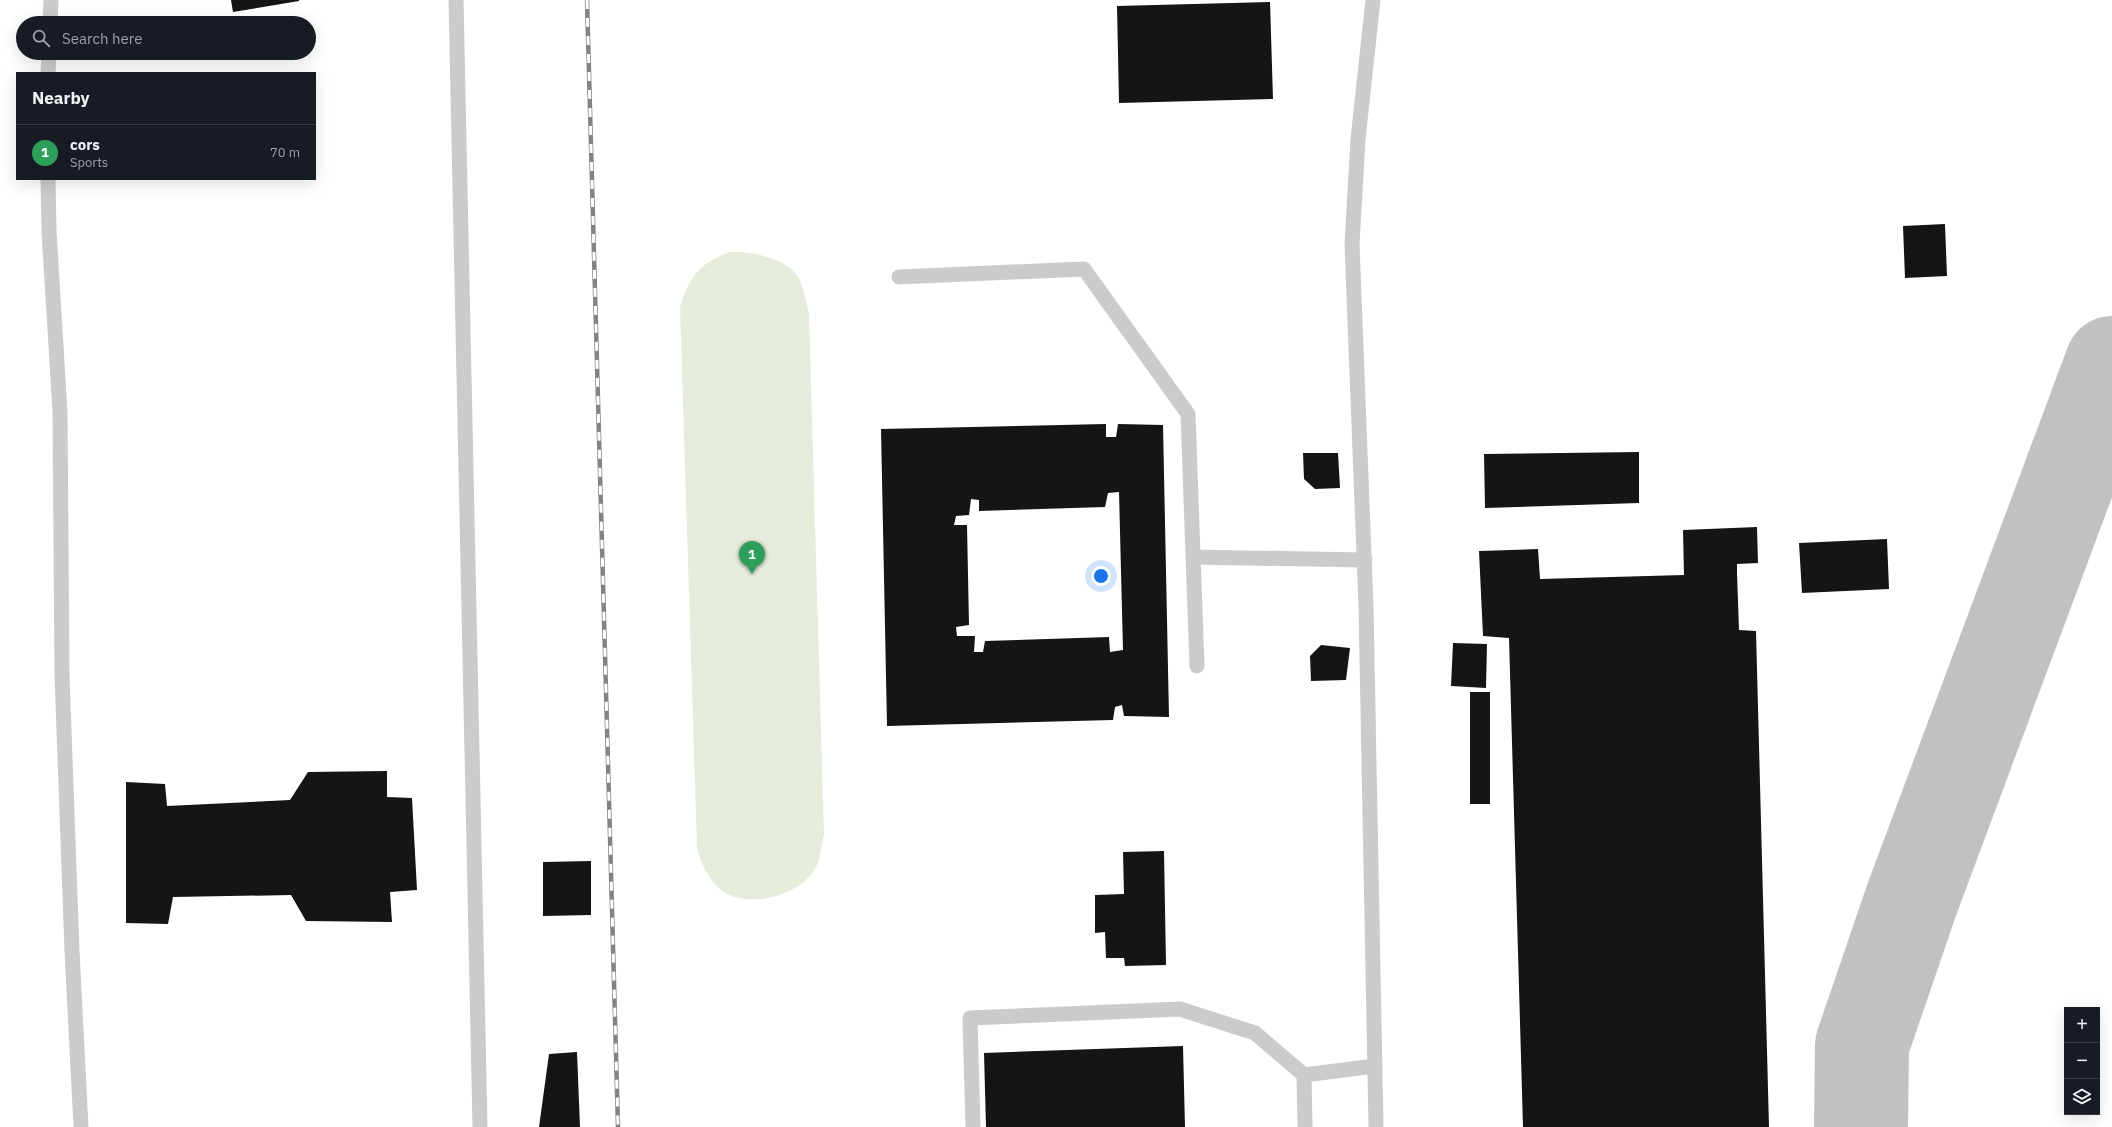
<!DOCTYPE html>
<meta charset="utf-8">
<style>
body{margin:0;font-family:"IBM Plex Sans",sans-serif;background:#20242c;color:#f1f3f6}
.controls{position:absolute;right:12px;bottom:12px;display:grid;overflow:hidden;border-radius:0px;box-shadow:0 4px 16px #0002}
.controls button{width:36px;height:36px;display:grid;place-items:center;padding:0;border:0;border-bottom:1px solid #363941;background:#171b24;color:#f1f3f6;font:20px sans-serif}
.you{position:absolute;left:1101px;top:576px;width:14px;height:14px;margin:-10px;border:3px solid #fff;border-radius:50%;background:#1a73e8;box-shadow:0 0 0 6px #1a73e833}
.badge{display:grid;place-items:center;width:26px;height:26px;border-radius:50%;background:#8c9099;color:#fff;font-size:13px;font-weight:700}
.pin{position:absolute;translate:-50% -33px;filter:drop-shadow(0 1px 2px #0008)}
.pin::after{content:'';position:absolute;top:21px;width:14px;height:12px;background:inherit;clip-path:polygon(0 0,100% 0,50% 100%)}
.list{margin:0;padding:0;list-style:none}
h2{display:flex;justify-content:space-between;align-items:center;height:52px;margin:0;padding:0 16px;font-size:17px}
h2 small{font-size:13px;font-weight:400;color:#9ea1a6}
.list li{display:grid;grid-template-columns:26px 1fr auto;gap:12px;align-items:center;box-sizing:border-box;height:56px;padding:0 16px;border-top:1px solid #363941}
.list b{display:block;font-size:15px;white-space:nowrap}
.list p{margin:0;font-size:13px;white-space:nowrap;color:#9ea1a6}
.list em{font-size:13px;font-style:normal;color:#9ea1a6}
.icon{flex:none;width:22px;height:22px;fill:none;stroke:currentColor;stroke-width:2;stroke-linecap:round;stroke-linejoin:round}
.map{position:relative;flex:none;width:2112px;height:1127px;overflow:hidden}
.search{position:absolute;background:#171b24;box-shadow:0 4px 16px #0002;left:16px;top:16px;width:300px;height:44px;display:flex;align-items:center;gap:10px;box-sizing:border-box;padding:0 14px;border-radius:22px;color:#9ea1a6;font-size:15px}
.panel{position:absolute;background:#171b24;box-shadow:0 4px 16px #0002;left:16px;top:72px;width:300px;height:108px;border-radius:0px}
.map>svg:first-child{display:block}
</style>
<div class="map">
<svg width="2112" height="1127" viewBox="0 0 2112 1127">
<rect width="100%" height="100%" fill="#fff"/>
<path fill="#e5ecda" d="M 730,252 C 750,251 789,258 799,279 C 804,290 807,303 809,315 L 824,834 C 821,844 821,858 816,867 C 802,893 762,905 735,897 C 714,891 702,868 697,848 L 680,307 C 691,275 698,264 730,252 Z"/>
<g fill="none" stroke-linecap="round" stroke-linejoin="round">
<path stroke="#c1c1c1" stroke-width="94" d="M 1861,1127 L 1862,1045 L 1912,899 L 2112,363"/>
</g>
<path fill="#151515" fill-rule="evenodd" d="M 231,0 L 299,0 L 299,1 L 233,12 Z
M 1270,2 L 1273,99 L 1119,103 L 1117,6 Z
M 1945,224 L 1947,276 L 1905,278 L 1903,226 Z
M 1106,424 L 1106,437 L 1116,437 L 1118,424 L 1163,425 L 1169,717 L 1124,716 L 1122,705 L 1115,707 L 1113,720 L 887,726 L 881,429 ZM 1119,492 L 1123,650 L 1110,652 L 1109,637 L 985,641 L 983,652 L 974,652 L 975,636 L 957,636 L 956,627 L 969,625 L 967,525 L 954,525 L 956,516 L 969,515 L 971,499 L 979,500 L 979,511 L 1105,507 L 1108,493 Z
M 1639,452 L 1639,503 L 1485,508 L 1484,454 Z
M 1303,453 L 1338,453 L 1340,488 L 1315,489 L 1304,479 Z
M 1757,527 L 1758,563 L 1737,564 L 1737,573 L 1739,630 L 1756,631 L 1769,1127 L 1523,1127 L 1509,638 L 1483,636 L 1479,551 L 1538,549 L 1540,579 L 1684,575 L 1683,530 Z
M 1887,539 L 1889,589 L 1802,593 L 1799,543 Z
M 1453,643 L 1487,644 L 1486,688 L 1451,686 Z
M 1321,645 L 1350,648 L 1346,680 L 1311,681 L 1310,656 Z
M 1470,692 L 1490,692 L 1490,804 L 1470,804 Z
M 387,771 L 387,797 L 412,798 L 417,890 L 390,892 L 392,922 L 306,921 L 291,895 L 173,897 L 168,924 L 126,923 L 126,782 L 165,784 L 167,806 L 290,800 L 308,772 Z
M 1164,851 L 1166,965 L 1125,966 L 1124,958 L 1106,958 L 1105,932 L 1095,933 L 1095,895 L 1124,894 L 1123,852 Z
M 591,861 L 591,915 L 543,916 L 543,862 Z
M 1183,1046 L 1185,1127 L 986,1127 L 984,1053 Z
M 577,1052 L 580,1127 L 539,1127 L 549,1054 Z"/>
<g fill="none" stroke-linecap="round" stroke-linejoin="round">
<path stroke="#cbcbcb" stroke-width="15" d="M 456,0 L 480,1127
M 1373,0 L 1358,139 L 1352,244 L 1366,606 L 1376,1127
M 50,23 L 51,0
M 48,73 L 49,53
M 48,179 L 49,231 L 60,412 L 62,675 L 72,951 L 81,1127
M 899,277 L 1084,269 L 1188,414 L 1197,666
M 1193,557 L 1365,560
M 973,1127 L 970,1018 L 1180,1009 L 1255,1033 L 1304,1075
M 1305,1127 L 1304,1075 L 1375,1066"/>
<g stroke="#838383" stroke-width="4.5">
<path id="rail" d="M 587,0 L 618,1127"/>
</g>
<use href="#rail" stroke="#fff" stroke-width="3" stroke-dasharray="9" stroke-linecap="butt"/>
</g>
</svg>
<div class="controls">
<button>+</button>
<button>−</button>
<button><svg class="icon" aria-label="layers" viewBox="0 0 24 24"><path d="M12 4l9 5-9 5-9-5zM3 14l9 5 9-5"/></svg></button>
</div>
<div class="you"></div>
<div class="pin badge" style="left:752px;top:574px;background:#2e9e5b">1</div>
<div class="search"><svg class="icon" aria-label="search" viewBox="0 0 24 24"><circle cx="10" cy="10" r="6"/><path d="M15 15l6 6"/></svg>Search here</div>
<section class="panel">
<h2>Nearby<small></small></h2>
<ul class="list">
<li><span class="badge" style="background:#2e9e5b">1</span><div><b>cors</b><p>Sports</p></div><em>70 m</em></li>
</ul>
</section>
</div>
